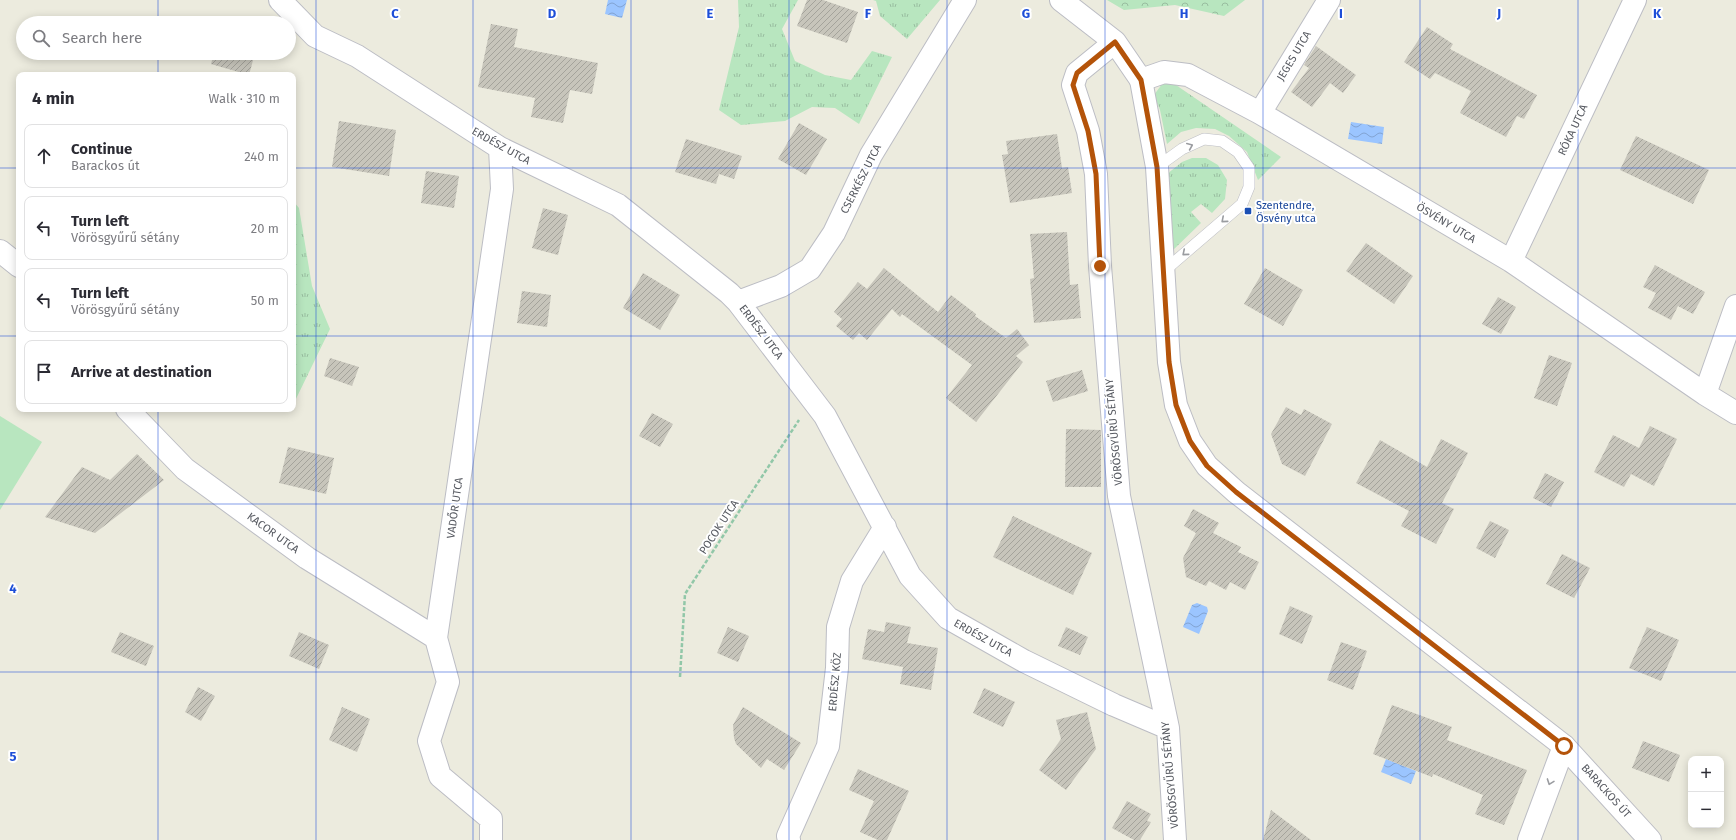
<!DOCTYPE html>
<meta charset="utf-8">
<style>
body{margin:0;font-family:"Fira Sans",sans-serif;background:#f2f2f3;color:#2b2b33}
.controls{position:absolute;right:12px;bottom:12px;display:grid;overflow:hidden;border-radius:8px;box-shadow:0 2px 10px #0003}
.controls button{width:36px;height:36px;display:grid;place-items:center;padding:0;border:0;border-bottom:1px solid #e1e1e2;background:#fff;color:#2b2b33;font:20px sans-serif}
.stop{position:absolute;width:12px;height:12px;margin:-9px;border:3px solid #b45309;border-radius:50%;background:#fff}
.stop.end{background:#b45309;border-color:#fff;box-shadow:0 1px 4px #0008}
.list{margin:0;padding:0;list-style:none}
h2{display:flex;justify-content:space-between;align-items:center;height:52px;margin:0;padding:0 16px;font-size:17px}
h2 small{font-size:13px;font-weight:400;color:#7c7c81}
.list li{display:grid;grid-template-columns:26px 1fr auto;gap:12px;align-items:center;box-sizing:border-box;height:64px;margin:0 8px 8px;padding:0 8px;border:1px solid #e1e1e2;border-radius:8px}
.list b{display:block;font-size:15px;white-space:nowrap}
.list p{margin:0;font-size:13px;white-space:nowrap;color:#7c7c81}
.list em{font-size:13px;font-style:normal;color:#7c7c81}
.icon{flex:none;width:22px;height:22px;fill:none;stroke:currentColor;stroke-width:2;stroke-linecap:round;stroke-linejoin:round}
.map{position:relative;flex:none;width:1736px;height:840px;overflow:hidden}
.search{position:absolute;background:#fff;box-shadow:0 2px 10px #0003;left:16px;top:16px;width:280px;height:44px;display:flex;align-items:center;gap:10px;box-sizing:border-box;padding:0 14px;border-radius:22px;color:#7c7c81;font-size:15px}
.panel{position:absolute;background:#fff;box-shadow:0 2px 10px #0003;left:16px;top:72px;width:280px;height:340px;border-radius:8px}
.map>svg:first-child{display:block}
</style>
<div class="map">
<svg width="1736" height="840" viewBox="0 0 1736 840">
<defs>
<pattern id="grass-tufts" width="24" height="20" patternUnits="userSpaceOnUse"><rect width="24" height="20" fill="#b8e6bf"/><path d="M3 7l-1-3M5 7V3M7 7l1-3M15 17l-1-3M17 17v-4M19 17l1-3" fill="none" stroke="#98bd9f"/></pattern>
<pattern id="forest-crowns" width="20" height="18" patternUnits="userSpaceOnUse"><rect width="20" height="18" fill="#b8e6bf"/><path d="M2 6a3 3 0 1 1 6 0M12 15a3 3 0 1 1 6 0" fill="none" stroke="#98bd9f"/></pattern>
<pattern id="water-waves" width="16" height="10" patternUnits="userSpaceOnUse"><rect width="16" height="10" fill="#9bc5ff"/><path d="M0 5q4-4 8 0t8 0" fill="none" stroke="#81a3d2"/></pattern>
<pattern id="building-hatch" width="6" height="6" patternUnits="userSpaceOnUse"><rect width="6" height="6" fill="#c7c5bb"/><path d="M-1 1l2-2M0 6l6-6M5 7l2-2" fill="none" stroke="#a4a39b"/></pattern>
</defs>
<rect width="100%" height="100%" fill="#ecebde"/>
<path fill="url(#grass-tufts)" d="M 738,0 L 798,0 L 782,29 L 795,61 L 825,75 L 851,80 L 872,51 L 892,57 L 859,124 L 835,108 L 812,107 L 785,121 L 741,125 L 719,110 L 739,27 Z
M 873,0 L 940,0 L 907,39 L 880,16 L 876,1 Z
M 1173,83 L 1281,157 L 1258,180 L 1247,152 L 1229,136 L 1215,129 L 1196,128 L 1181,132 L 1167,144 L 1160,110 L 1154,95 L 1162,84 Z
M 1192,158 L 1206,158 L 1218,165 L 1227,180 L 1225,199 L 1212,213 L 1201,204 L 1191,212 L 1201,223 L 1171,252 L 1167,174 L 1182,162 Z
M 293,201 L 299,208 L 312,286 L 330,329 L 293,405 Z"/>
<path fill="url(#forest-crowns)" d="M 1107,0 L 1245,0 L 1224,16 L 1175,5 L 1124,10 Z"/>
<path fill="#b8e6bf" d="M 0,416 L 42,442 L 0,510 Z"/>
<path fill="url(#water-waves)" d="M 608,0 L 627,0 L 622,18 L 605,14 Z
M 1351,122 L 1384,127 L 1382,144 L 1348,139 Z
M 1197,603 L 1207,607 L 1208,611 L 1199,634 L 1183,627 L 1192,605 Z
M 1386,759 L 1416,771 L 1411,784 L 1381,772 Z"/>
<path fill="url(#building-hatch)" d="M 807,0 L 823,0 L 858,12 L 847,43 L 797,26 Z
M 491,24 L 518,29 L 514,47 L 598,63 L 592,94 L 570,90 L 563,123 L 531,117 L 535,98 L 478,87 Z
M 1427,27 L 1453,44 L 1450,49 L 1537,95 L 1524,119 L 1517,116 L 1506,137 L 1460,113 L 1471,91 L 1435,73 L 1430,79 L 1404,62 Z
M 1316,46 L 1356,75 L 1343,93 L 1330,83 L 1312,107 L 1291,92 L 1309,68 L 1304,65 Z
M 214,53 L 255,53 L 249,75 L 211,64 Z
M 339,121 L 396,130 L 389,176 L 332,167 Z
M 799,123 L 827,139 L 806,175 L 778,159 Z
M 1057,134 L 1062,168 L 1068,167 L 1072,193 L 1010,203 L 1002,155 L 1008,154 L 1006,141 Z
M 1636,136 L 1709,170 L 1693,204 L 1620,170 Z
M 686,139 L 742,156 L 734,179 L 719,174 L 716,184 L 675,172 Z
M 426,171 L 459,176 L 454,208 L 421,203 Z
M 543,208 L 568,215 L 558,255 L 532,248 Z
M 1067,232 L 1070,285 L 1078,284 L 1081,318 L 1034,323 L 1030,279 L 1034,278 L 1030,234 Z
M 1366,243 L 1413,276 L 1394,304 L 1346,271 Z
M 1655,265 L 1705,292 L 1693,314 L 1678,306 L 1671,320 L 1648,308 L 1656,293 L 1643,287 Z
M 884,268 L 938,312 L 951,295 L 976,314 L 975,316 L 1006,338 L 1017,329 L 1029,345 L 1016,356 L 1023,362 L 976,422 L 946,398 L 972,365 L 902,314 L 900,317 L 892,309 L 867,340 L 859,333 L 853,340 L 836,326 L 842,319 L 834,312 L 858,282 L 867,289 Z
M 1265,268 L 1303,290 L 1283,326 L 1244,304 Z
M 643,273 L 680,295 L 660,330 L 623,308 Z
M 522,291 L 551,295 L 547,327 L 517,323 Z
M 1498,297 L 1516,307 L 1501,334 L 1482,324 Z
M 1549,355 L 1572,363 L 1557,406 L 1534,398 Z
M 330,358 L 359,367 L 352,386 L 324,376 Z
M 1082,370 L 1088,391 L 1053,402 L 1046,381 Z
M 1286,407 L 1301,415 L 1304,409 L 1332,424 L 1305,476 L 1282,464 L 1271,434 Z
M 652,413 L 673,424 L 660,447 L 639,436 Z
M 1650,426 L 1677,439 L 1654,486 L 1631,474 L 1624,487 L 1594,472 L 1613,435 L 1639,448 Z
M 1066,429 L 1101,430 L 1101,487 L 1065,487 Z
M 1441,439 L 1468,453 L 1442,503 L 1454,509 L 1436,544 L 1401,526 L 1409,511 L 1356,483 L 1380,440 L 1427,467 Z
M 288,447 L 334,458 L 326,494 L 279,483 Z
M 137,454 L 164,480 L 95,533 L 45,517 L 82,467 L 110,480 Z
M 1545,473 L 1564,482 L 1551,507 L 1533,498 Z
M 1193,509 L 1219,523 L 1213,533 L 1241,547 L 1238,552 L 1259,562 L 1245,590 L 1230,582 L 1226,590 L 1209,581 L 1206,586 L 1186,577 L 1183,558 L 1196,533 L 1184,526 Z
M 1013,516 L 1092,553 L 1073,595 L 993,557 Z
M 1490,521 L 1509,530 L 1495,558 L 1476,548 Z
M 1562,554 L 1590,568 L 1574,598 L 1546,584 Z
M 1290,606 L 1313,616 L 1302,644 L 1279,634 Z
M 886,622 L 911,627 L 907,643 L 938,648 L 931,690 L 900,684 L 903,667 L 862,659 L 868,629 L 884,632 Z
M 728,627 L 749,636 L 738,662 L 717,653 Z
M 1066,627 L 1088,637 L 1080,655 L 1058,646 Z
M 1647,627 L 1679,640 L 1661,681 L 1629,668 Z
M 120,632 L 154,646 L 146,666 L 111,652 Z
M 299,632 L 329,645 L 319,669 L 289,656 Z
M 1341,642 L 1367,651 L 1353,690 L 1327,680 Z
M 198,687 L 215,696 L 201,721 L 185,712 Z
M 984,688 L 1015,702 L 1003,727 L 973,713 Z
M 1392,705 L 1452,727 L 1447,740 L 1527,770 L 1504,825 L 1475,814 L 1483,795 L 1433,774 L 1432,777 L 1373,754 Z
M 342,707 L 370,719 L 357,752 L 329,740 Z
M 743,707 L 801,743 L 784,770 L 767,759 L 761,768 L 736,744 L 734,738 L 733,725 Z
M 1087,712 L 1096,749 L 1066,790 L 1039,770 L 1061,739 L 1056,720 Z
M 1643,741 L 1680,755 L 1669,782 L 1632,768 Z
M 858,769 L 909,791 L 887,840 L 878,840 L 860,832 L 874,801 L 849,790 Z
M 1127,801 L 1151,814 L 1147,821 L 1151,822 L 1140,840 L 1134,840 L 1112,828 Z
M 1271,810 L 1311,840 L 1263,840 Z"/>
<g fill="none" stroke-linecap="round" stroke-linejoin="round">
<g stroke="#bcbdc4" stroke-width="12">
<path id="service" d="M 1157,167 L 1182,149 L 1204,139 L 1222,141 L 1238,152 L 1249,168 L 1249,187 L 1242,204 L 1164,271"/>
</g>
<g stroke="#bcbdc4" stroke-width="24">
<path id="minor" d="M 280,0 L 315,36 L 357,56 L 500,148 L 618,205 L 729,293 L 738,302 L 825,416 L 910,576 L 948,618 L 1024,661 L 1114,705 L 1168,728
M 1061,0 L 1115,42 L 1141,80 L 1164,72 L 1188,75 L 1260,113 L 1511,261 L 1705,394 L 1736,413
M 1115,42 L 1077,73 L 1073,85 L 1088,131 L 1096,174 L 1100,266 L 1119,496 L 1168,728 L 1175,840
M 1260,113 L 1329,0
M 0,251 L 19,266
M 1511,261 L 1635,0
M 738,302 L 781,286 L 810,269 L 834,233 L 871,155 L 965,0
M 1705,394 L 1736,306
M 127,409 L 185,469 L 307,558 L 436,638
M 491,840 L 491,819 L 440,776 L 429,741 L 448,682 L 436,638 L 502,189 L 500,148
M 789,840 L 788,836 L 828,746 L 837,668 L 838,627 L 852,581 L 885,527
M 1529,840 L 1564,746"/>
</g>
<g stroke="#bcbdc4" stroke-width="24">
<path id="tertiary" d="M 1141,80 L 1157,167 L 1169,362 L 1176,405 L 1190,441 L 1207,466 L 1236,492 L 1564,746 L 1650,840"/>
</g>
<path stroke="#91c7a8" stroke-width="2.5" stroke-dasharray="4 2" stroke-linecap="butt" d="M 680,677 L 685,594 L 799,420"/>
<use href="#service" stroke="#fff" stroke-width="11"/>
<use href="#minor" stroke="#fff" stroke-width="22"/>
<use href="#tertiary" stroke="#fff" stroke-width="22"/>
</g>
<defs><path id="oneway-chevron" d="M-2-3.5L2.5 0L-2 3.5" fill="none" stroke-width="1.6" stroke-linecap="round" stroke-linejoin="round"/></defs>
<g stroke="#9a9ca0">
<use href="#oneway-chevron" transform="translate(1190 146) rotate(-23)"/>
<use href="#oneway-chevron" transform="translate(1224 220) rotate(139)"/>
<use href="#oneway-chevron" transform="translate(1185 253) rotate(140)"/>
<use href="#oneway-chevron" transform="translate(1550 782) rotate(110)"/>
</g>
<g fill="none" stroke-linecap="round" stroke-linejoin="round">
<path stroke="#b45309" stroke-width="5" d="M 1100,266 L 1096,174 L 1088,131 L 1073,85 L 1077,73 L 1115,42 L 1141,80 L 1157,167 L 1169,362 L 1176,405 L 1190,441 L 1207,466 L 1236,492 L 1564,746"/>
</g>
<path fill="none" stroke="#1d4ed8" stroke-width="1" stroke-opacity="0.55" d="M 158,0 L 158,23M 316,0 L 316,840M 473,0 L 473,840M 631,0 L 631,840M 789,0 L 789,840M 947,0 L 947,840M 1105,0 L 1105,840M 1263,0 L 1263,840M 1420,0 L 1420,840M 1578,0 L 1578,840M 158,53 L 158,75M 0,168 L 19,168M 293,168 L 1736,168M 0,336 L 19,336M 293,336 L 1736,336M 158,409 L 158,840M 0,504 L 1736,504M 0,672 L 1736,672"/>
<rect fill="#1a4fb4" stroke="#fff" stroke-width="1.5" x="1244" y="207" width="8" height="8" rx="2"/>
<g text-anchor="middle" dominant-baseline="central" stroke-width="4" stroke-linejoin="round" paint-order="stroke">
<g font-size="11" fill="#575a61" stroke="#fff">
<text transform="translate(1294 56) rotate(-59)">JEGES UTCA</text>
<text transform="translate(1573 130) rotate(-65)">RÓKA UTCA</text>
<text transform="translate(501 146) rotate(29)">ERDÉSZ UTCA</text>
<text transform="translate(861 179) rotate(-63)">CSERKÉSZ UTCA</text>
<text transform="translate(1446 223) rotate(31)">ÖSVÉNY UTCA</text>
<text transform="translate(761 332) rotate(53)">ERDÉSZ UTCA</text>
<text transform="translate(1114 432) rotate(-95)">VÖRÖSGYŰRŰ SÉTÁNY</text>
<text transform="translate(455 508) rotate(-82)">VADŐR UTCA</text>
<text transform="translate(719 527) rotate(-57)">POCOK UTCA</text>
<text transform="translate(273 533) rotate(36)">KACOR UTCA</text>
<text transform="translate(983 638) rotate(29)">ERDÉSZ UTCA</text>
<text transform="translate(835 682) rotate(-85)">ERDÉSZ KÖZ</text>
<text transform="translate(1170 775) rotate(-95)">VÖRÖSGYŰRŰ SÉTÁNY</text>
<text transform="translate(1606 791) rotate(48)">BARACKOS ÚT</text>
</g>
<g font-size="11" fill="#164399" stroke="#fff" text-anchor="start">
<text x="1256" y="205">Szentendre,<tspan x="1256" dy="13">Ösvény utca</tspan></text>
</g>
</g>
<g font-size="13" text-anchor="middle" font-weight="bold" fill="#1d4ed8" stroke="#fff" stroke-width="4" stroke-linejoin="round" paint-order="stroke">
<text x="395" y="18">C</text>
<text x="552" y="18">D</text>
<text x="710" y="18">E</text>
<text x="868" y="18">F</text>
<text x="1026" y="18">G</text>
<text x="1184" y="18">H</text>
<text x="1341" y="18">I</text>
<text x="1499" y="18">J</text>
<text x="1657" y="18">K</text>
<text x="13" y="593">4</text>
<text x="13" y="761">5</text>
</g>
</svg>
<div class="controls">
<button>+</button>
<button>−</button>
</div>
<div class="stop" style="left:1564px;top:746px"></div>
<div class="stop end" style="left:1100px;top:266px"></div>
<div class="search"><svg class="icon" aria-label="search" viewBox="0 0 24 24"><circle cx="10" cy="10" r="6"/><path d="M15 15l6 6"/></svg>Search here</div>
<section class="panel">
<h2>4 min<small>Walk · 310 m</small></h2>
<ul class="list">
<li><svg class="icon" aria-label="ahead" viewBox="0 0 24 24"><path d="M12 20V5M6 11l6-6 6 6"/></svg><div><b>Continue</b><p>Barackos út</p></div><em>240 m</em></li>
<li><svg class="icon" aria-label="left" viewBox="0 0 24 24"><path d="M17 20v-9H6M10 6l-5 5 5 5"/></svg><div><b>Turn left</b><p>Vörösgyűrű sétány</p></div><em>20 m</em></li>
<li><svg class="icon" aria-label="left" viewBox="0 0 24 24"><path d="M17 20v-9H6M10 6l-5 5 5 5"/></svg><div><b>Turn left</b><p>Vörösgyűrű sétány</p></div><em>50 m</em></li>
<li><svg class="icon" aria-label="arrive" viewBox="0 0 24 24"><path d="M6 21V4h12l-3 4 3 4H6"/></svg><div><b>Arrive at destination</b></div></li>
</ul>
</section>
</div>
